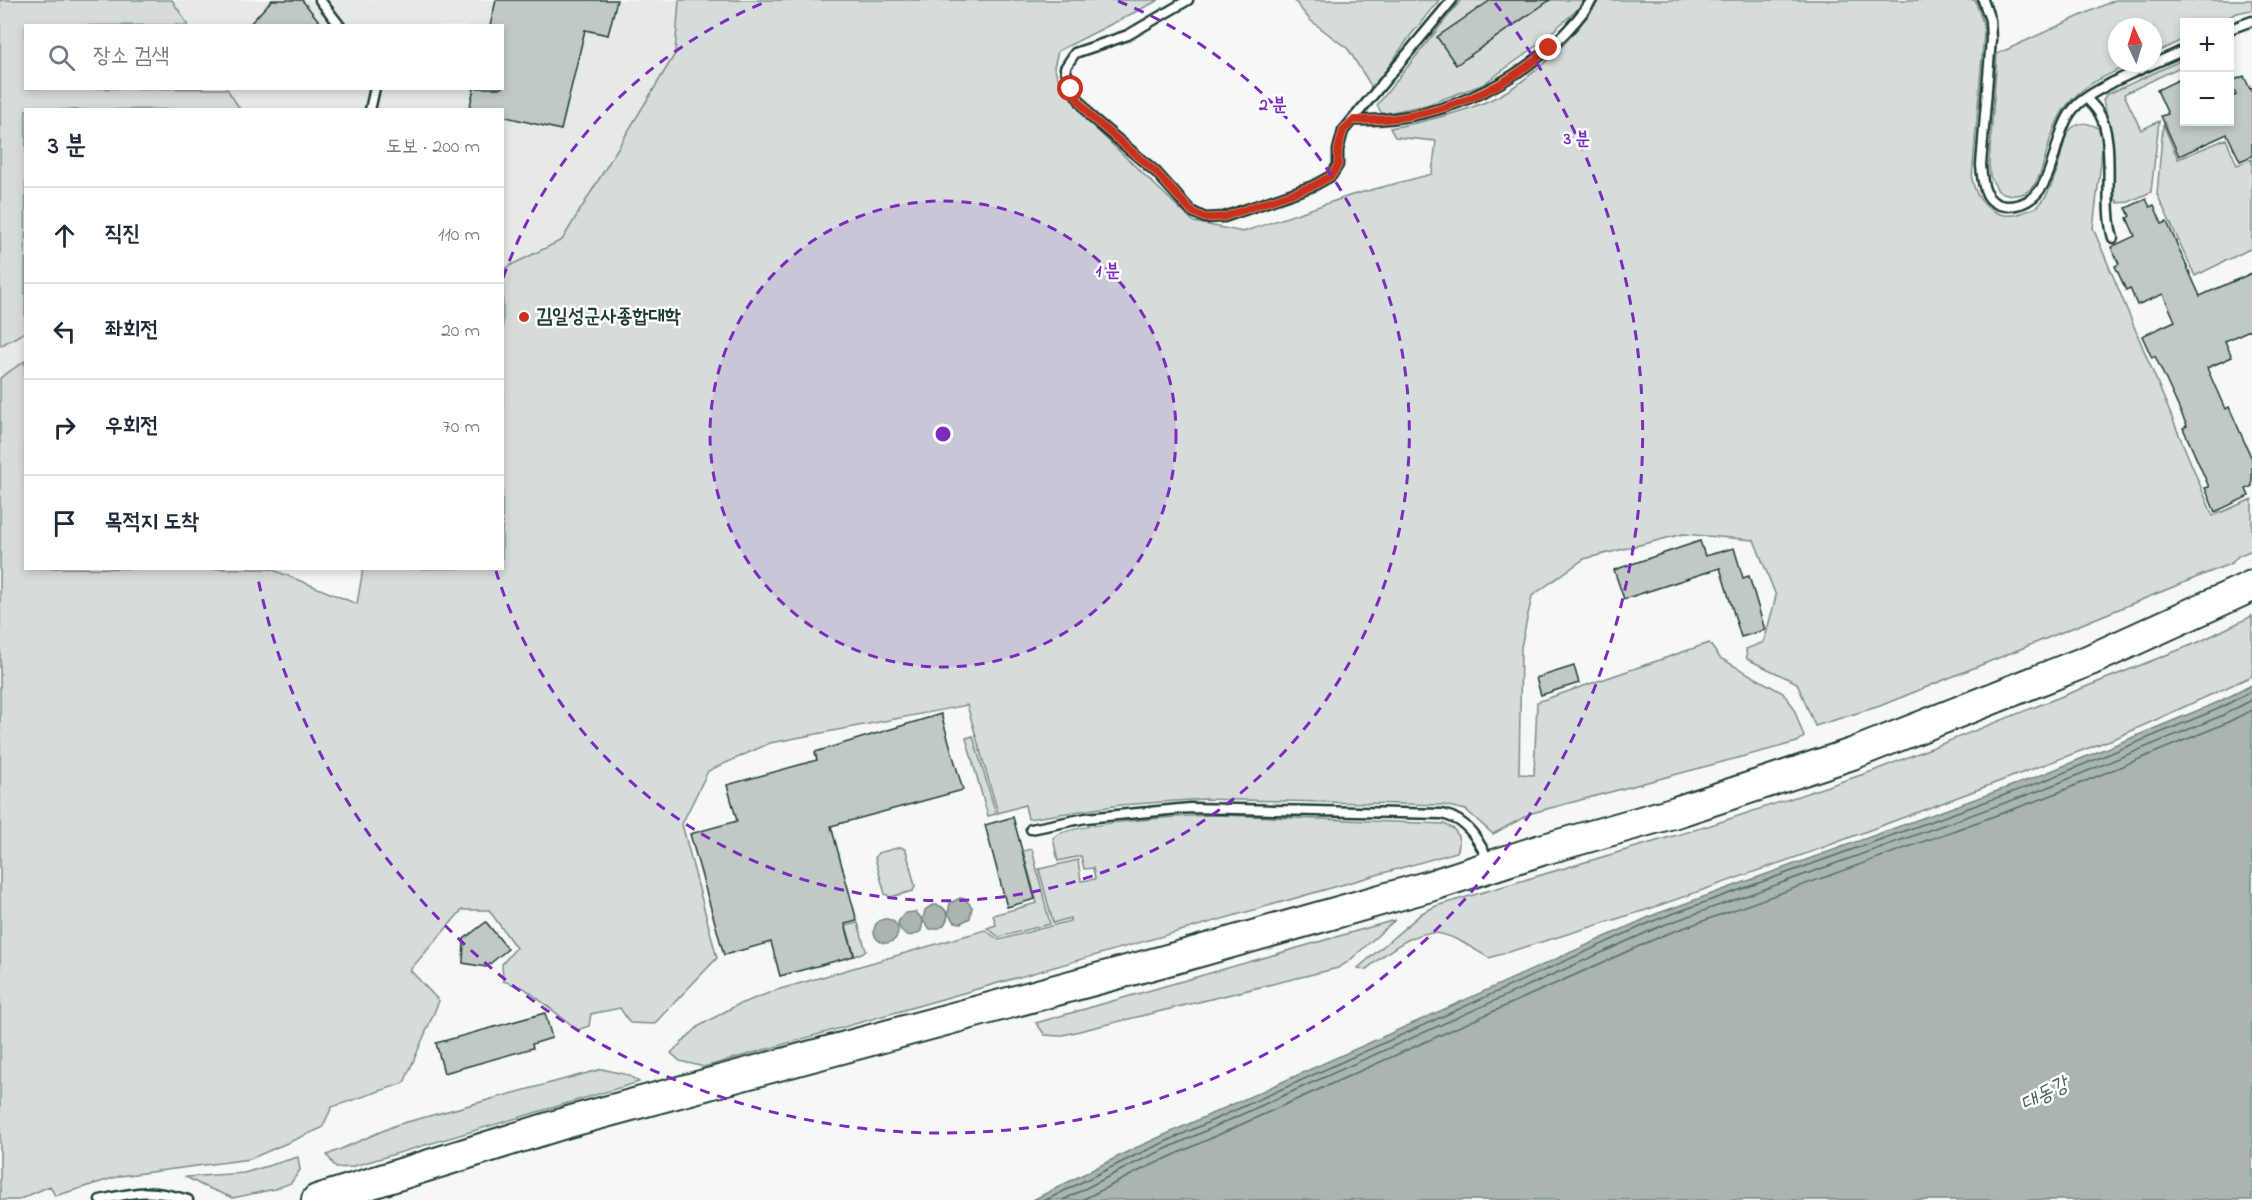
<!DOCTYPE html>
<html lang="ko">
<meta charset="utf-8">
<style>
body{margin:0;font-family:"Indie Flower","Poor Story",sans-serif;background:#f6f6f7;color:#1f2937}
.controls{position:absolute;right:18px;top:18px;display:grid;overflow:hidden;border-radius:0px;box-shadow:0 3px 9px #0003}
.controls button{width:54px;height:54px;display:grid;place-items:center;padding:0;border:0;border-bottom:2px solid #e0e1e3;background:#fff;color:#1f2937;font:30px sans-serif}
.compass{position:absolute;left:2108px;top:18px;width:54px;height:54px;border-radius:50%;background:#fff;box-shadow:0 3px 9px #0003;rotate:356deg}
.stop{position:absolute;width:18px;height:18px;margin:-14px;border:4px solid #c8321e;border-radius:50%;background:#fff}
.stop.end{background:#c8321e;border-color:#fff;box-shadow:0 2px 6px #0008}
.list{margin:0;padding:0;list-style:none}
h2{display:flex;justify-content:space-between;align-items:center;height:78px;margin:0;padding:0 24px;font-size:26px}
h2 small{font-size:20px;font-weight:400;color:#747a83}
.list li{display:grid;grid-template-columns:39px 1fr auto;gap:18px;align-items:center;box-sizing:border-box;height:96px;padding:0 24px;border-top:2px solid #e0e1e3}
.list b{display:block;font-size:22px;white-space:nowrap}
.list em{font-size:20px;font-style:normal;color:#747a83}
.icon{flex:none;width:33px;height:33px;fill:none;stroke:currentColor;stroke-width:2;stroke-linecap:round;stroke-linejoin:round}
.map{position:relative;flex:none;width:2252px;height:1200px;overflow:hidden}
.search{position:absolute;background:#fff;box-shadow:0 3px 9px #0003;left:24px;top:24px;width:480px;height:66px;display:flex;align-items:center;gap:15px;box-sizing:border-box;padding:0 21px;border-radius:0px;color:#747a83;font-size:22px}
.panel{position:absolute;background:#fff;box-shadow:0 3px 9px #0003;left:24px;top:108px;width:480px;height:462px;border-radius:0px}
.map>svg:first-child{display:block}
</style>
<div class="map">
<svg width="2252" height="1200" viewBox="0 0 2252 1200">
<rect width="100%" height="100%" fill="#f6f7f7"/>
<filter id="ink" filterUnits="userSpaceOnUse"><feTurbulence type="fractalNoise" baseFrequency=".0167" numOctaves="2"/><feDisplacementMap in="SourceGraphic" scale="12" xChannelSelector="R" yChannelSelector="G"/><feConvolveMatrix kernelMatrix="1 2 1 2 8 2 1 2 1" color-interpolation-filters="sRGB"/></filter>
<g filter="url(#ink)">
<path fill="#e6e9e8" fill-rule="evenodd" d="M 0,0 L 868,0 L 503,351 L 502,110 L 26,110 L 26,568 L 0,687 ZM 26,26 L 502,26 L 502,88 L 26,88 Z"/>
<path fill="#d6dcdb" stroke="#7a8c88" stroke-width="1.5" d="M 0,0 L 172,0 L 188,25 L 26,26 L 26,88 L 227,89 L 240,109 L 26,110 L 25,332 L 0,346 Z
M 679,0 L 1159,0 L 1058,51 L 1054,67 L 1060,83 L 1096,129 L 1194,222 L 1243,232 L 1352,195 L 1432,174 L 1436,141 L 1395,137 L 1390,128 C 1423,122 1457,114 1488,101 C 1532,81 1573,39 1599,0 L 1975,0 L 1983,23 L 1984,33 L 1972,179 C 1977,205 2000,224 2026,211 C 2030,209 2036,208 2039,205 C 2054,191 2061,154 2066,135 C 2075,122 2085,120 2098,128 L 2102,139 L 2101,162 L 2093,228 L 2213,516 L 2252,499 L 2252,550 L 2238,556 L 2232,563 L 1880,706 L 1815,726 L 1797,683 L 1747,659 L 1746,649 L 1764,642 L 1776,596 L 1754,540 L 1683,534 L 1584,559 L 1532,596 L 1521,647 L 1519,774 L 1534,775 L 1537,702 L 1709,643 L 1720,658 L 1783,693 L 1793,706 L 1804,737 L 1797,742 L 1532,813 L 1493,834 L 1466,810 L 1443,805 L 1204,799 L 1121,805 L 1028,819 L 1025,805 L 998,813 L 967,705 L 770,743 L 708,771 L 682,824 L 717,958 L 654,1024 L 630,1023 L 620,1008 L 591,1014 L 589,1026 L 578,1030 L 524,988 L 503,981 L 502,964 L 516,948 L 489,910 L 462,910 L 410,970 L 439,1001 L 404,1083 L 332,1107 L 322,1128 L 250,1159 L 120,1176 L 55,1196 L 50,1186 L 18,1200 L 0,1200 L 0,378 L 25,361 L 26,568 L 271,569 L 357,604 L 363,569 L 502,568 L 503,269 L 562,240 L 675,54 Z
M 1294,0 L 1439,0 L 1410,36 L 1373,89 L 1348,49 L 1310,20 Z
M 1461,0 L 1584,0 L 1577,10 L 1530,51 L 1482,85 L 1426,105 L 1382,114 L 1377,105 Z
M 2115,0 L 2252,0 L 2252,10 L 2237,13 L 2218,22 L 2184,22 L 2184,39 L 2153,54 L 2153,27 L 2117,27 L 2117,63 L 2134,63 C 2110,74 2085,83 2068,104 C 2060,113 2055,126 2051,137 C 2042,163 2040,209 1998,191 L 1990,176 L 1989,163 L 1997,54 Z
M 2184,59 L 2184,65 L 2124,94 L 2141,130 L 2159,121 L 2151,192 L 2129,202 L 2118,203 L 2115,198 L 2110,126 L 2103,100 L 2106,95 Z
M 2163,124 L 2178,159 L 2226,139 L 2237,165 L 2252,159 L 2252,248 L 2195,276 L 2157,194 Z
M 2252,616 L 2252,676 L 2118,737 L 1819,849 L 1646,910 L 1489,958 C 1473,949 1453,934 1434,933 C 1411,931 1382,957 1365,970 L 1358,968 L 1422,913 L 1436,906 L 1711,825 L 1873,771 L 2199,642 Z
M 973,736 L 996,814 L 988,816 L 966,738 Z
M 1222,815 L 1444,824 L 1454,829 C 1459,837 1461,843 1457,852 L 704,1067 L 680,1061 L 671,1053 L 699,1026 L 737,1005 L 777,990 L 985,930 L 999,940 L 1070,921 L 1070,918 L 1053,923 L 1039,869 L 1078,860 L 1081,881 L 1095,879 L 1093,868 L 1084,869 L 1081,856 L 1058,861 L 1053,838 C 1064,823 1197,815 1222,815 Z
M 901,847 L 906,850 L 915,886 L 913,891 L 890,897 L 885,894 L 875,858 L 878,853 Z
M 1032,849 L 1050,924 L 999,937 L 987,928 L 996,925 L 993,915 L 1037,903 L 1023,851 Z
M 1395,920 L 1348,962 L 1338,968 L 1059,1036 L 1045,1035 L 1036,1023 Z
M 858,923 L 866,951 L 855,956 L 846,926 Z
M 602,1069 L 628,1075 L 639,1082 L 351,1167 L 336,1168 L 327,1155 L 396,1125 Z
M 298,1157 L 300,1170 L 291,1183 L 275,1189 L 233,1198 L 203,1186 L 186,1177 L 244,1173 Z"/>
<path fill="#aab5b1" stroke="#72857f" stroke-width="1.5" d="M 2252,685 L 2252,1200 L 1033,1200 L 1131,1150 L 1656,914 L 2039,776 L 2216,703 Z
M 960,898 L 965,899 L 972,907 L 970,918 L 961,923 L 955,922 L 948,914 C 947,924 942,930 930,929 L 923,921 L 921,931 C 912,938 904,937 899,927 L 898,922 L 905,913 L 916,912 L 923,920 L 925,910 C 934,902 942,904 948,914 L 950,903 Z
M874 931a12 12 0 1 1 24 0a12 12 0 1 1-24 0Z"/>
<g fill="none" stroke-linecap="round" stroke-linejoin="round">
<path stroke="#576d66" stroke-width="1.5" d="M 1046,1200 L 1134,1156 L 1658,919 L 2041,782 L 2218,709 L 2252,691
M 1063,1200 L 1137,1162 L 1278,1098 L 1661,926 L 2044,789 L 2221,716 L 2252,700
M 1082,1200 L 1141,1170 L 1282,1106 L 1664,935 L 2047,797 L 2224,724 L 2252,710"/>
</g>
<path fill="#c0c9c6" stroke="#1f3d34" stroke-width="1.5" d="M 272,0 L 302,0 L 323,26 L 248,26 Z
M 496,0 L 617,0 L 608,35 L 585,30 L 561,130 L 502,116 L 502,110 L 469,110 L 474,88 L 502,88 L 502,26 L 490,26 Z
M 1491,0 L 1550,0 L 1456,65 L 1437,37 Z
M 2244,76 L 2250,89 L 2252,88 L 2252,156 L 2240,161 L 2227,134 L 2179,156 L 2161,116 L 2168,114 L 2157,90 L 2180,79 L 2184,89 L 2184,122 L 2229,122 L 2229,98 L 2236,95 L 2230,82 Z
M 2146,199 L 2150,207 L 2154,205 L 2162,224 L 2167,222 L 2200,296 L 2252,273 L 2252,329 L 2225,341 L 2232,357 L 2207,368 L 2225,409 L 2229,407 L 2252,459 L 2252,486 L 2246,489 L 2249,496 L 2215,512 L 2205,488 L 2209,487 L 2183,428 L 2187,426 L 2155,356 L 2152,358 L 2142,336 L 2175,321 L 2163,294 L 2137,305 L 2130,288 L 2126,290 L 2115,266 L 2119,264 L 2111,247 L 2135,236 L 2127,218 L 2130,216 L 2126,208 Z
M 1700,541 L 1705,556 L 1734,548 L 1743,578 L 1749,576 L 1765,630 L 1741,637 L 1720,568 L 1624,599 L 1614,570 Z
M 1574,666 L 1579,683 L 1541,695 L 1536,678 Z
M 941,714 L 963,790 L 831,826 L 857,921 L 845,924 L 854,956 L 780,976 L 771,942 L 724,955 L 690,834 L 737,821 L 727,785 L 817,760 L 815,752 Z
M 1013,817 L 1035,899 L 1007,907 L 985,825 Z
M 486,922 L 508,949 L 486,967 L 463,963 L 464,939 Z
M 545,1013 L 552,1038 L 532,1044 L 533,1048 L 444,1073 L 436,1043 Z"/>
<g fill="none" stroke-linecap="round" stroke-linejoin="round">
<g stroke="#1f3d34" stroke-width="13">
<path id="lane" d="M 320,0 L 340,26
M 1188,0 L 1128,35 L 1075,53 L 1065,68 L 1072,89 L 1090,116 L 1156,172 L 1191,211 L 1205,218 L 1224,217 L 1313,186 L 1331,176 L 1338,165 L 1338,150 L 1343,131 L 1452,0
M 1983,0 L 1990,20 L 1991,39 L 1981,165 C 1982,174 1982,184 1986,192 C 1989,201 1998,206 2007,206 C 2060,205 2048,136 2075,107 C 2093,87 2157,63 2184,50
M 2230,29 L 2252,21
M 2087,99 C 2091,103 2096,108 2099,113 C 2117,142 2102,203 2113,238
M 370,110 L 375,88
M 1354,120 C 1446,123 1539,76 1592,0
M 1031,829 L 1086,818 L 1190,808 L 1442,814 C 1469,820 1478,840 1490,863
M 100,1200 C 136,1192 151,1188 188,1200"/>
</g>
<g stroke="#1f3d34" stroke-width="34">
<path id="highway" d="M 317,1200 L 568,1122 L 1186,955 L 1430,886 L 1541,850 L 1676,812 L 1852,754 L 2090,660 L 2252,586"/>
</g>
<use href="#lane" stroke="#fff" stroke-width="8"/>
<use href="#highway" stroke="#fff" stroke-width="30"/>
</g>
</g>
<g fill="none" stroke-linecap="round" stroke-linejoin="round" filter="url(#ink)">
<path stroke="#c8321e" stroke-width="8" d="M 1071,89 L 1090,116 L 1156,172 L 1191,211 L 1205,218 L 1224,217 L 1313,186 L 1331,176 L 1338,165 L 1338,150 L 1343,131 L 1354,120 C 1424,122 1497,96 1549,48"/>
</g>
<circle cx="943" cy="434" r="233" fill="#7b2cbf" fill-opacity=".12"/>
<g fill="none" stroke="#7b2cbf" stroke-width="3" stroke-dasharray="10 8">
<circle cx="943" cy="434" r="233"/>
<path d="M503 278A467 467 0 0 1 768 1M1118 1A467 467 0 1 1 496 571"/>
<path d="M1495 3A700 700 0 1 1 257 574"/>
</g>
<circle fill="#c8321e" stroke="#fff" stroke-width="2" cx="524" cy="317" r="6"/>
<g text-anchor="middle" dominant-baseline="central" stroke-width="5" stroke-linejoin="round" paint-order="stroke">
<g font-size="20" font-weight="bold" fill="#1f3d34" stroke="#fff" text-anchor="start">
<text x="536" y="317">김일성군사종합대학</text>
</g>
<g font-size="21" font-style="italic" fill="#49615a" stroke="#fff">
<text transform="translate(2045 1095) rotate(-27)">대동강</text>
</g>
</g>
<circle cx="943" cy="434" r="9" fill="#7b2cbf" stroke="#fff" stroke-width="3"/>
<g font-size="18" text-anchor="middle" font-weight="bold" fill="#7b2cbf" stroke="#fff" stroke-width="5" stroke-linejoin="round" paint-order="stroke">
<text x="1273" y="110">2 분</text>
<text x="1577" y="144">3 분</text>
<text x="1108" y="276">1 분</text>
</g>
</svg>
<div class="controls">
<button>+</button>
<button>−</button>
</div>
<svg class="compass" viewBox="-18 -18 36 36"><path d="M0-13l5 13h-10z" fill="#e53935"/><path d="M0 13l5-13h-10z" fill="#747a83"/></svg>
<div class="stop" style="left:1071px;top:89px"></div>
<div class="stop end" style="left:1549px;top:48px"></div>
<div class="search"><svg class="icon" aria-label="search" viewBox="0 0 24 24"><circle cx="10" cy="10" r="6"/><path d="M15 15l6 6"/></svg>장소 검색</div>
<section class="panel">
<h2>3 분<small>도보 · 200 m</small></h2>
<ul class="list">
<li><svg class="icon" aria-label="ahead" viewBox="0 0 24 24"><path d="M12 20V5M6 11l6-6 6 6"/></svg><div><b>직진</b></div><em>110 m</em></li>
<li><svg class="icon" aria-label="left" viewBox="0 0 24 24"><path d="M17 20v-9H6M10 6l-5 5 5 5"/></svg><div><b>좌회전</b></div><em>20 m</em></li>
<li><svg class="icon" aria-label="right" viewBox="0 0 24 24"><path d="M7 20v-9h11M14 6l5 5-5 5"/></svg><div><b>우회전</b></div><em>70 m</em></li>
<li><svg class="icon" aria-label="arrive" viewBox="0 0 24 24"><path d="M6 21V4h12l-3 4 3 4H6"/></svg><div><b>목적지 도착</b></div></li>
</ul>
</section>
</div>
